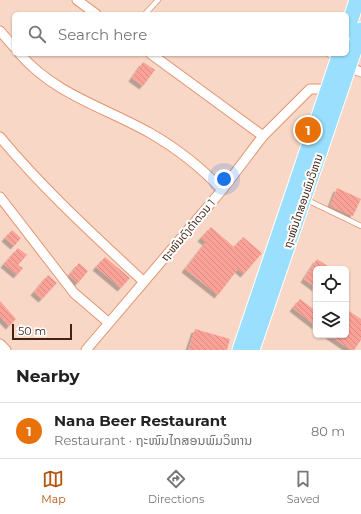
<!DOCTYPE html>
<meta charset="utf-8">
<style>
body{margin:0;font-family:Montserrat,"Noto Sans Lao",sans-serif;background:#f2f2f2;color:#222}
.controls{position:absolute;right:12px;bottom:12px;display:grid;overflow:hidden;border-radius:6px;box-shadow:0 1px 3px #0004}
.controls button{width:36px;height:36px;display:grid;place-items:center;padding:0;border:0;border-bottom:1px solid #e0e0e0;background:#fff;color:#222;font:20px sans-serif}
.scale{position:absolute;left:12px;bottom:10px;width:60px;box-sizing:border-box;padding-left:4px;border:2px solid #432414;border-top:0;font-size:11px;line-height:14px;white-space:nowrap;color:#432414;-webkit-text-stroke:3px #fff;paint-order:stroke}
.you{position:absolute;left:224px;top:179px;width:14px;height:14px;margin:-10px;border:3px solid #fff;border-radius:50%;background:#1a73e8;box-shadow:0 0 0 6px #1a73e833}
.badge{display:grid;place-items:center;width:26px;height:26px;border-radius:50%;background:#b45309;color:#fff;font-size:13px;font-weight:700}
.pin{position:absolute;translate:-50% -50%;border:2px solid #fff;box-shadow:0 1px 4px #0006}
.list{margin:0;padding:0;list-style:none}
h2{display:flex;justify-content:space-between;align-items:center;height:52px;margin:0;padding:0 16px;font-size:17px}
h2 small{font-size:13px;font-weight:400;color:#767676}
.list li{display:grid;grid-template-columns:26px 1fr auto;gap:12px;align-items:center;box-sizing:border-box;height:56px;padding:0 16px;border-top:1px solid #e0e0e0}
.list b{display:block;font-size:15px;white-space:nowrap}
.list p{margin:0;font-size:13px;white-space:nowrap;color:#767676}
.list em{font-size:13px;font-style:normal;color:#767676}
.icon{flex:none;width:22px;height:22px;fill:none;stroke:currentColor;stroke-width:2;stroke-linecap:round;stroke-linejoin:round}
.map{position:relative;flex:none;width:361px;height:350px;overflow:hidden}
.search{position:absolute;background:#fff;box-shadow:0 1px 3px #0004;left:12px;right:12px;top:12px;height:44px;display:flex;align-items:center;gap:10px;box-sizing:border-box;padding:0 14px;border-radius:6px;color:#767676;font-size:15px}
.sheet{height:108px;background:#fff}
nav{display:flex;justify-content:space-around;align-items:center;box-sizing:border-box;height:56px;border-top:1px solid #e0e0e0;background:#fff;font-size:11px;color:#767676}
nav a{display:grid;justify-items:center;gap:2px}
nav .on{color:#b45309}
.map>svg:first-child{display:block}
</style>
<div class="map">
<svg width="361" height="350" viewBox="0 0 361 350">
<defs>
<pattern id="building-back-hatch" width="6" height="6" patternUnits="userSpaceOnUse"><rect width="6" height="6" fill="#fba298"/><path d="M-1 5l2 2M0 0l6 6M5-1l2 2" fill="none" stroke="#d88b82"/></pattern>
<filter id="shadow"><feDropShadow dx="-3.5" dy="3.5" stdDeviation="0" flood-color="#0004"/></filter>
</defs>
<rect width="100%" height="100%" fill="#f9d7c7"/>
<path fill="url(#building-back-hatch)" filter="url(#shadow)" d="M 143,62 L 155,70 L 143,86 L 132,78 Z
M 337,188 L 361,199 L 353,216 L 330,206 Z
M 211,227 L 234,247 L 243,237 L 262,253 L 244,274 L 238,269 L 218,295 L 185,269 L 206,242 L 201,238 Z
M 12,230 L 21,238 L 14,246 L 5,238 Z
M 18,248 L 27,255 L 18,265 L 23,268 L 17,275 L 4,264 Z
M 105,257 L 130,278 L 121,288 L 96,267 Z
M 317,259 L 332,269 L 316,269 L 316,288 L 304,279 Z
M 79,263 L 88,271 L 78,283 L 69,275 Z
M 48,275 L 57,283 L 42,299 L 34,292 Z
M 300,299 L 316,311 L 316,326 L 293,308 Z
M 0,301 L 16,319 L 9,326 L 0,316 Z
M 346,309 L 361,319 L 361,340 L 354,350 L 351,350 L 329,335 L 346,335 Z
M 195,329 L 230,339 L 227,350 L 188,350 Z"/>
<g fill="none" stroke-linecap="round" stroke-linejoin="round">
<g stroke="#e49570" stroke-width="6">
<path id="service" d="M 145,14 L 158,0
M 328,54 L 336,59
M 305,199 L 361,226"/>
</g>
<g stroke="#e49570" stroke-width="11">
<path id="minor" d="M 77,0 L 96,14
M 0,31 L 14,47
M 20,54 C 54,94 106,108 150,133 C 176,148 202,168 222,190
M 151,54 L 263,136
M 349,67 L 361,72
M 0,137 C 44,190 94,235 144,282
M 0,197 L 74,293 L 109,323
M 0,344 L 6,350
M 86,350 L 222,190 L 263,136 L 310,89 L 328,89"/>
</g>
<g stroke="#fff" stroke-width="17">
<path id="trunk" d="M 347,31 L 357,0
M 240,350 L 340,54
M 252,350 L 361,30"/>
</g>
<use href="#service" stroke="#fff" stroke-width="4.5"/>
<use href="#minor" stroke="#fff" stroke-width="9"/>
<use href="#trunk" stroke="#9ae0fe" stroke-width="15"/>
</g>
<g text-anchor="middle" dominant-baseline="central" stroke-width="4" stroke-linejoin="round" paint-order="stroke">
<g font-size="11" fill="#432414" stroke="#fff">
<text transform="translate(303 201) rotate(-71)">ຖະໜົນໄກສອນພົມວິຫານ</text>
<text transform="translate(188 230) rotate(-50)">ຖະໜົນດົງດຳດວນ 1</text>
</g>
</g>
</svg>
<div class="controls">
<button><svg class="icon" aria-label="locate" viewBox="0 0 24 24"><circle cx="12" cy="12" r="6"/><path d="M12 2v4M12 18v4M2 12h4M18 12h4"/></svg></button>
<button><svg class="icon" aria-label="layers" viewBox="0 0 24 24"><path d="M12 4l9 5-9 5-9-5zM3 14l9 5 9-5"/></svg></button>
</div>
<div class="scale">50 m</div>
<div class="you"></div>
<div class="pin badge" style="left:308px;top:130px;background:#e8710a">1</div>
<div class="search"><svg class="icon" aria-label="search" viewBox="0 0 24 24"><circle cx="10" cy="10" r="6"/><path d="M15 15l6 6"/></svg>Search here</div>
</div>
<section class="sheet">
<h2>Nearby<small></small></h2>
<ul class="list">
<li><span class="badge" style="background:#e8710a">1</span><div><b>Nana Beer Restaurant</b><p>Restaurant · ຖະໜົນໄກສອນພົມວິຫານ</p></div><em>80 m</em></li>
</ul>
</section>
<nav>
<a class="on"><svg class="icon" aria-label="map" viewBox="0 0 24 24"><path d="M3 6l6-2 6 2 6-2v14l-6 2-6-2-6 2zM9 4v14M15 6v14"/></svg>Map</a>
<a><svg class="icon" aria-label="directions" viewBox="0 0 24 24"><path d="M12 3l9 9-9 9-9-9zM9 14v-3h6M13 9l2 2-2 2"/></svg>Directions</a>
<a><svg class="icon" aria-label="saved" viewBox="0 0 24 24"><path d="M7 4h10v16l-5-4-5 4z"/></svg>Saved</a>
</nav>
